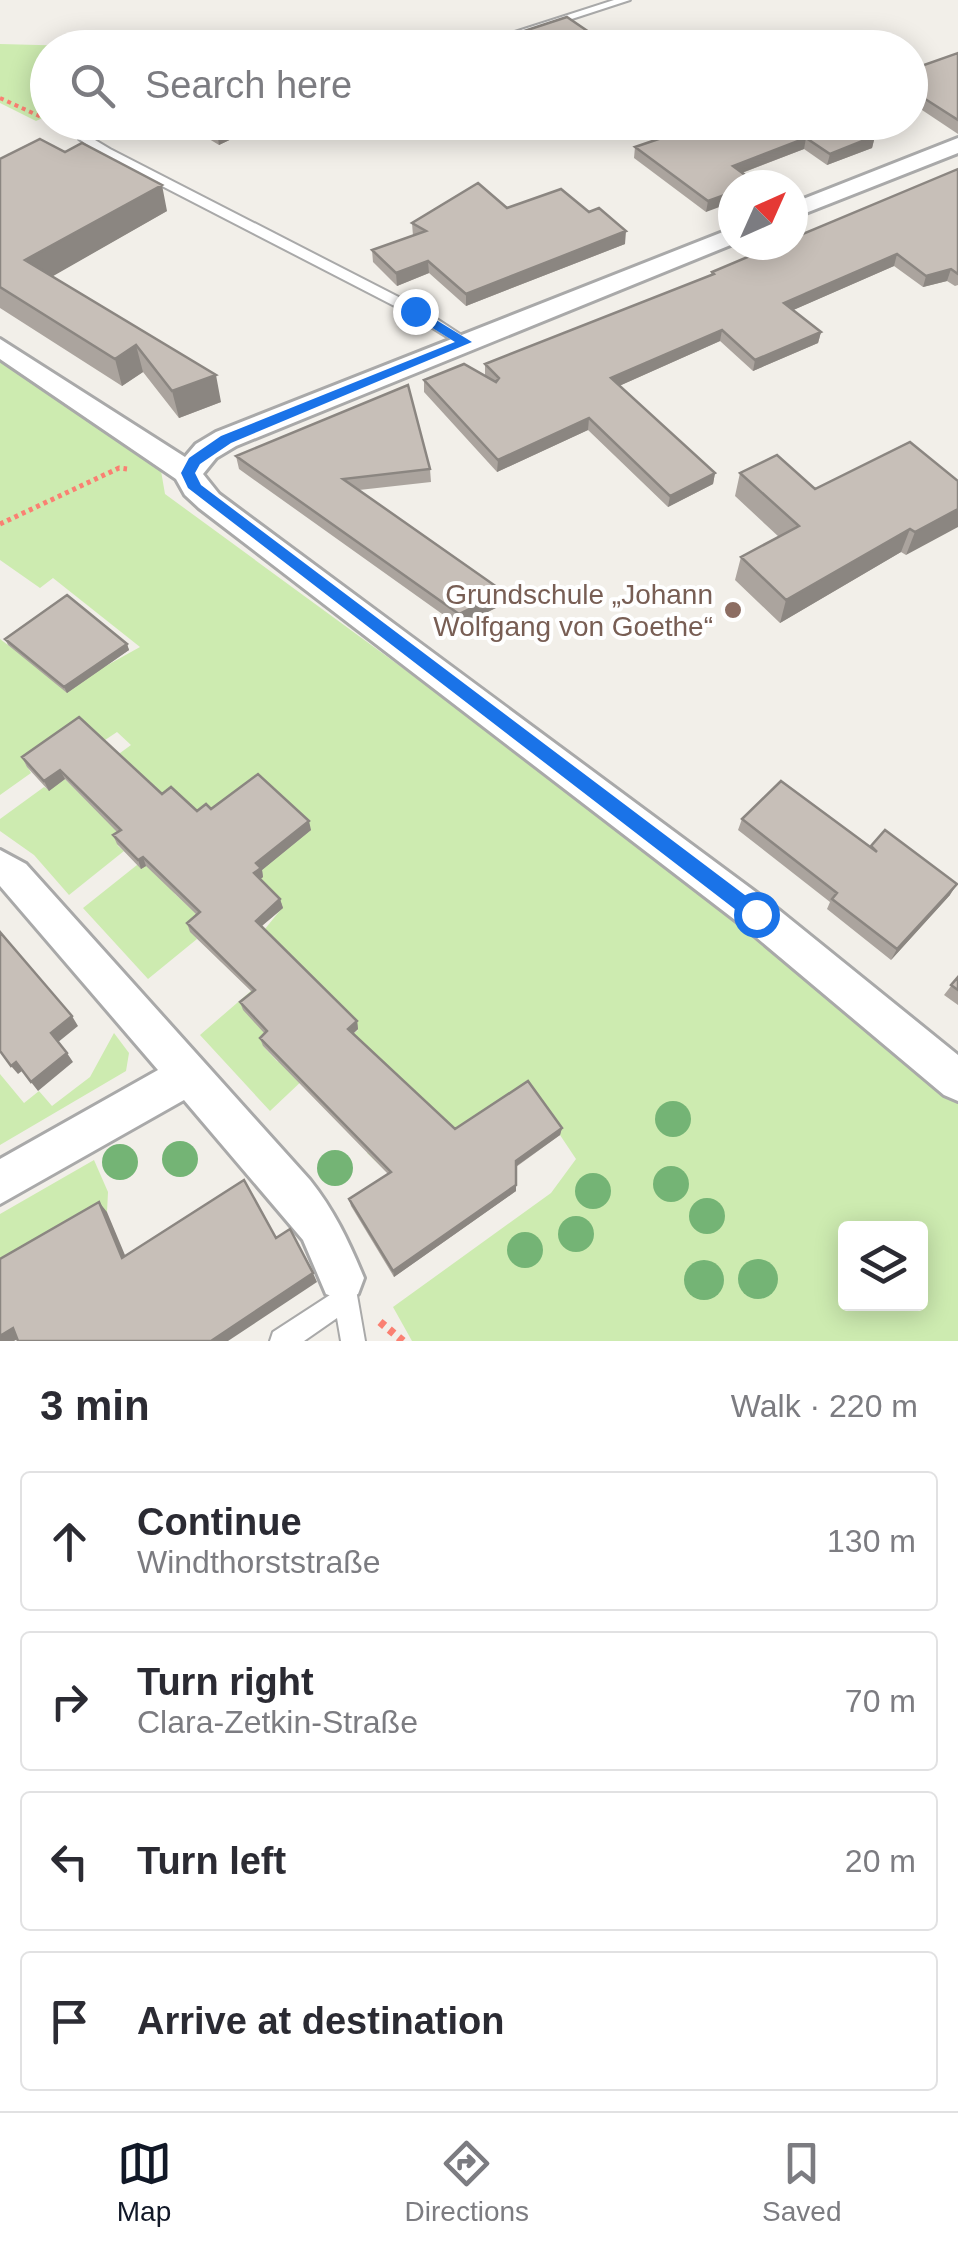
<!DOCTYPE html>
<meta charset="utf-8">
<style>
body{margin:0;font-family:Helvetica,sans-serif;background:#f7f7f7;color:#2b2b33}
.controls{position:absolute;right:30px;bottom:30px;display:grid;overflow:hidden;border-radius:10px;box-shadow:0 5px 25px #0003}
.controls button{width:90px;height:90px;display:grid;place-items:center;padding:0;border:0;border-bottom:2px solid #e1e1e2;background:#fff;color:#2b2b33;font:50px sans-serif}
.compass{position:absolute;left:718px;top:170px;width:90px;height:90px;border-radius:50%;background:#fff;box-shadow:0 5px 25px #0003;rotate:45deg}
.stop{position:absolute;width:30px;height:30px;margin:-22px;border:8px solid #1a73e8;border-radius:50%;background:#fff}
.stop.end{background:#1a73e8;border-color:#fff;box-shadow:0 2px 10px #0008}
.list{margin:0;padding:0;list-style:none}
h2{display:flex;justify-content:space-between;align-items:center;height:130px;margin:0;padding:0 40px;font-size:42px}
h2 small{font-size:32px;font-weight:400;color:#7c7c81}
.list li{display:grid;grid-template-columns:65px 1fr auto;gap:30px;align-items:center;box-sizing:border-box;height:140px;margin:0 20px 20px;padding:0 20px;border:2px solid #e1e1e2;border-radius:10px}
.list b{display:block;font-size:38px;white-space:nowrap}
.list p{margin:0;font-size:32px;white-space:nowrap;color:#7c7c81}
.list em{font-size:32px;font-style:normal;color:#7c7c81}
.icon{flex:none;width:55px;height:55px;fill:none;stroke:currentColor;stroke-width:2;stroke-linecap:round;stroke-linejoin:round}
.map{position:relative;flex:none;width:958px;height:1341px;overflow:hidden}
.search{position:absolute;background:#fff;box-shadow:0 5px 25px #0003;left:30px;right:30px;top:30px;height:110px;display:flex;align-items:center;gap:25px;box-sizing:border-box;padding:0 35px;border-radius:55px;color:#7c7c81;font-size:38px}
.sheet{height:770px;background:#fff}
nav{display:flex;justify-content:space-around;align-items:center;box-sizing:border-box;height:140px;border-top:2px solid #e1e1e2;background:#fff;font-size:28px;color:#7c7c81}
nav a{display:grid;justify-items:center;gap:5px}
nav .on{color:#111827}
.map>svg:first-child{display:block}
</style>
<div class="map">
<svg width="958" height="1341" viewBox="0 0 958 1341">
<rect width="100%" height="100%" fill="#f2efe9"/>
<path fill="#cdebb0" fill-rule="evenodd" d="M 0,44 L 115,47 L 48,48 L 47,116 L 36,121 L 0,103 Z
M 0,359 L 160,465 L 165,494 L 661,857 L 958,1103 L 958,1341 L 412,1341 L 393,1307 L 551,1193 L 576,1159 L 560,1135 L 393,1178 L 367,1153 L 418,1101 L 349,1037 L 358,1030 L 270,1039 L 263,1046 L 277,1061 L 306,1077 L 270,1111 L 200,1035 L 252,990 L 256,940 L 282,908 L 117,845 L 124,851 L 69,895 L 34,855 L 0,831 L 0,819 L 44,787 L 49,790 L 65,779 L 90,804 L 116,756 L 131,745 L 117,732 L 102,742 L 27,766 L 31,773 L 0,795 L 0,639 L 12,648 L 104,667 L 140,647 L 53,578 L 40,588 L 0,560 ZM 846,1228 L 920,1228 L 920,1304 L 846,1304 Z
M 153,861 L 175,894 L 203,920 L 191,931 L 197,939 L 148,979 L 83,908 L 137,865 Z
M 114,1033 L 129,1053 L 126,1071 L 0,1145 L 0,1074 L 24,1103 L 39,1091 L 52,1106 L 90,1077 Z
M 94,1160 L 108,1192 L 107,1212 L 0,1262 L 0,1214 Z"/>
<g fill="none" stroke-linecap="round" stroke-linejoin="round">
<g stroke="#a9a9a9" stroke-width="4">
<path id="lane" d="M 614,0 L 630,0 L 483,48 L 465,48 Z
M 83,122 L 99,122 L 88,129 L 90,137 L 110,149 L 420,308 L 472,342 L 465,346 L 460,345 L 410,314 L 102,155 L 79,139 L 76,127 Z
M 342,1266 L 350,1270 L 354,1278 L 365,1341 L 341,1341 L 337,1318 L 304,1341 L 270,1341 L 273,1332 L 333,1293 L 330,1278 L 334,1270 Z"/>
</g>
<g stroke="#a9a9a9" stroke-width="6">
<path id="street" d="M 958,138 L 958,153 L 793,218 L 793,203 Z
M 733,228 L 733,244 L 236,446 L 216,458 L 203,474 L 219,494 L 769,902 L 958,1055 L 958,1101 L 944,1095 L 743,926 L 199,508 L 185,495 L 176,479 L 0,359 L 0,339 L 185,457 L 196,444 L 216,432 Z
M 0,850 L 26,864 L 310,1180 C 334,1210 349,1242 364,1278 L 358,1294 L 342,1300 L 326,1294 L 303,1240 L 184,1100 L 0,1204 L 0,1159 L 158,1070 L 0,886 Z"/>
</g>
<path stroke="#fa8072" stroke-width="4" stroke-dasharray="4 4" stroke-linecap="butt" d="M 0,98 L 48,120"/>
<path stroke="#fa8072" stroke-width="5" stroke-dasharray="4 4" stroke-linecap="butt" d="M 0,524 L 119,468 L 127,469"/>
<path stroke="#fa8072" stroke-width="8" stroke-dasharray="6 6" stroke-linecap="butt" d="M 380,1322 L 403,1341"/>
<use href="#lane" fill="#fff" fill-rule="evenodd"/>
<use href="#street" fill="#fff" fill-rule="evenodd"/>
</g>
<g fill="#74b475">
<circle cx="673" cy="1119" r="18"/>
<circle cx="180" cy="1159" r="18"/>
<circle cx="120" cy="1162" r="18"/>
<circle cx="335" cy="1168" r="18"/>
<circle cx="671" cy="1184" r="18"/>
<circle cx="593" cy="1191" r="18"/>
<circle cx="707" cy="1216" r="18"/>
<circle cx="576" cy="1234" r="18"/>
<circle cx="525" cy="1250" r="18"/>
<circle cx="758" cy="1279" r="20"/>
<circle cx="704" cy="1280" r="20"/>
</g>
<path fill="#aba49e" d="M 512,35 L 604,48 L 519,48 L 512,43 Z
M 958,53 L 958,134 L 916,106 L 912,70 Z
M 181,122 L 267,122 L 219,145 Z
M 679,122 L 872,122 L 860,127 L 875,136 L 872,148 L 827,165 L 804,149 L 742,173 L 756,183 L 756,185 L 733,185 L 706,212 L 634,158 L 635,147 L 679,132 L 678,131 Z
M 0,159 L 167,211 L 52,276 L 221,402 L 179,418 L 143,372 L 122,386 L 0,308 Z
M 958,169 L 958,285 L 955,286 L 947,281 L 923,287 L 894,266 L 793,310 L 821,332 L 818,343 L 753,371 L 720,341 L 619,386 L 715,473 L 713,484 L 668,507 L 588,430 L 497,472 L 424,392 L 424,380 L 485,375 L 485,364 L 711,275 L 712,272 Z
M 507,208 L 625,244 L 466,306 L 429,273 L 397,286 L 373,262 L 372,250 L 413,236 L 412,223 Z
M 236,456 L 430,469 L 431,482 L 359,490 L 504,592 L 504,604 L 459,626 L 239,469 Z
M 740,473 L 815,489 L 958,481 L 906,555 L 901,552 L 780,623 L 735,580 L 741,557 L 779,537 L 735,496 Z
M 5,639 L 127,644 L 129,650 L 67,693 L 8,645 Z
M 22,757 L 162,794 L 197,811 L 211,809 L 311,830 L 262,870 L 263,877 L 260,879 L 280,899 L 283,908 L 262,926 L 357,1021 L 358,1029 L 353,1034 L 455,1129 L 562,1128 L 560,1135 L 516,1167 L 516,1191 L 394,1277 L 351,1206 L 349,1199 L 388,1174 L 263,1046 L 260,1038 L 265,1034 L 243,1010 L 240,1002 L 252,992 L 190,932 L 187,923 L 196,914 L 146,866 L 141,869 L 117,844 L 113,835 L 117,832 L 65,779 L 49,791 L 27,767 Z
M 742,819 L 871,847 L 950,895 L 891,960 L 827,909 L 830,902 L 738,830 Z
M 958,977 L 958,1005 L 944,995 Z"/>
<path fill="#8b8681" d="M 919,95 L 916,106 L 910,108 L 910,98 Z
M 252,122 L 267,122 L 219,145 L 218,138 Z
M 850,122 L 872,122 L 847,132 Z
M 875,136 L 872,148 L 827,165 L 830,154 Z
M 806,138 L 804,149 L 731,177 L 733,166 Z
M 162,185 L 167,211 L 34,287 L 25,260 Z
M 733,192 L 733,202 L 706,212 L 708,201 Z
M 626,231 L 625,244 L 466,306 L 466,294 Z
M 897,254 L 894,266 L 782,315 L 784,303 Z
M 428,261 L 429,273 L 397,286 L 396,273 Z
M 951,269 L 947,281 L 923,287 L 926,276 Z
M 722,330 L 720,341 L 610,390 L 611,378 Z
M 821,332 L 818,343 L 753,371 L 755,360 Z
M 136,345 L 143,372 L 122,386 L 115,359 Z
M 216,375 L 221,402 L 179,418 L 172,391 Z
M 589,418 L 588,430 L 497,472 L 498,460 Z
M 715,473 L 713,484 L 668,507 L 670,496 Z
M 958,509 L 958,527 L 906,555 L 915,532 Z
M 910,529 L 901,552 L 780,623 L 786,600 Z
M 504,592 L 504,604 L 459,626 L 459,614 Z
M 127,644 L 129,650 L 67,693 L 64,687 Z
M 60,770 L 65,779 L 49,791 L 44,781 Z
M 309,821 L 311,830 L 262,870 L 263,877 L 257,882 L 254,873 L 256,863 Z
M 143,857 L 146,866 L 141,869 L 138,860 Z
M 957,884 L 950,895 L 891,960 L 897,949 Z
M 280,899 L 283,908 L 258,929 L 256,921 Z
M 72,1016 L 78,1026 L 57,1043 L 51,1033 Z
M 357,1021 L 358,1029 L 349,1037 L 348,1029 Z
M 67,1053 L 73,1062 L 38,1091 L 31,1082 Z
M 16,1062 L 22,1071 L 18,1074 L 11,1066 Z
M 562,1128 L 560,1135 L 515,1167 L 516,1161 Z
M 516,1185 L 516,1191 L 394,1277 L 393,1271 Z
M 99,1202 L 107,1212 L 130,1267 L 122,1258 Z
M 313,1273 L 317,1282 L 228,1341 L 211,1341 Z
M 13,1328 L 23,1336 L 14,1341 L 0,1341 L 0,1336 Z"/>
<path fill="#c7bfb8" stroke="#8b8681" stroke-width="2.5" d="M 567,17 L 605,43 L 591,48 L 529,48 L 512,35 Z
M 958,53 L 958,120 L 919,95 L 910,98 L 910,70 Z
M 191,122 L 252,122 L 218,138 Z
M 683,122 L 853,122 L 875,136 L 830,154 L 806,138 L 733,166 L 756,183 L 751,185 L 733,185 L 733,192 L 708,201 L 635,147 L 691,128 Z
M 40,139 L 65,152 L 82,143 L 162,185 L 25,260 L 216,375 L 172,391 L 136,345 L 115,359 L 0,287 L 0,159 Z
M 958,169 L 958,274 L 951,269 L 926,276 L 897,254 L 784,303 L 821,332 L 755,360 L 722,330 L 611,378 L 715,473 L 670,496 L 589,418 L 498,460 L 424,380 L 464,364 L 496,382 L 499,378 L 485,364 L 714,274 L 712,272 L 776,245 L 793,245 L 793,238 Z
M 478,183 L 507,208 L 561,189 L 589,212 L 599,208 L 626,231 L 466,294 L 428,261 L 396,273 L 372,250 L 426,231 L 412,223 Z
M 408,385 L 430,469 L 343,479 L 504,592 L 459,614 L 236,456 Z
M 910,442 L 958,481 L 958,509 L 915,532 L 910,529 L 786,600 L 741,557 L 799,526 L 740,473 L 777,455 L 815,489 Z
M 67,595 L 127,644 L 64,687 L 5,639 Z
M 79,717 L 162,794 L 171,787 L 197,811 L 206,804 L 211,809 L 258,774 L 309,821 L 256,863 L 261,868 L 254,873 L 280,899 L 256,921 L 357,1021 L 348,1029 L 455,1129 L 528,1081 L 562,1128 L 516,1161 L 516,1185 L 393,1271 L 349,1199 L 391,1172 L 260,1038 L 267,1031 L 240,1002 L 255,990 L 187,923 L 200,912 L 143,857 L 138,860 L 113,835 L 121,830 L 60,770 L 44,781 L 22,757 Z
M 781,781 L 877,852 L 871,846 L 885,830 L 957,884 L 897,949 L 832,899 L 837,893 L 742,819 Z
M 0,932 L 72,1016 L 51,1033 L 67,1053 L 31,1082 L 16,1062 L 11,1066 L 0,1051 Z
M 958,977 L 958,990 L 951,985 Z
M 244,1180 L 276,1238 L 290,1229 L 313,1273 L 211,1341 L 18,1341 L 13,1328 L 0,1336 L 0,1259 L 99,1202 L 122,1258 Z"/>
<path fill="#1a73e8" d="M 415,307 L 472,342 L 231,443 L 200,464 L 195,473 L 201,485 L 762,908 L 762,920 L 749,920 L 188,488 L 181,473 L 189,458 L 221,436 L 455,342 L 410,314 L 410,308 Z"/>
<circle fill="#8d6e63" stroke="#fff" stroke-width="4" cx="733" cy="610" r="10"/>
<g text-anchor="middle" dominant-baseline="central" stroke-width="8" stroke-linejoin="round" paint-order="stroke">
<g font-size="28" fill="#785e54" stroke="#fff" text-anchor="end">
<text x="713" y="594">Grundschule „Johann<tspan x="713" dy="32">Wolfgang von Goethe“</tspan></text>
</g>
</g>
</svg>
<div class="controls">
<button><svg class="icon" aria-label="layers" viewBox="0 0 24 24"><path d="M12 4l9 5-9 5-9-5zM3 14l9 5 9-5"/></svg></button>
</div>
<svg class="compass" viewBox="-18 -18 36 36"><path d="M0-13l5 13h-10z" fill="#e53935"/><path d="M0 13l5-13h-10z" fill="#7c7c81"/></svg>
<div class="stop" style="left:756px;top:914px"></div>
<div class="stop end" style="left:415px;top:311px"></div>
<div class="search"><svg class="icon" aria-label="search" viewBox="0 0 24 24"><circle cx="10" cy="10" r="6"/><path d="M15 15l6 6"/></svg>Search here</div>
</div>
<section class="sheet">
<h2>3 min<small>Walk · 220 m</small></h2>
<ul class="list">
<li><svg class="icon" aria-label="ahead" viewBox="0 0 24 24"><path d="M12 20V5M6 11l6-6 6 6"/></svg><div><b>Continue</b><p>Windthorststraße</p></div><em>130 m</em></li>
<li><svg class="icon" aria-label="right" viewBox="0 0 24 24"><path d="M7 20v-9h11M14 6l5 5-5 5"/></svg><div><b>Turn right</b><p>Clara-Zetkin-Straße</p></div><em>70 m</em></li>
<li><svg class="icon" aria-label="left" viewBox="0 0 24 24"><path d="M17 20v-9H6M10 6l-5 5 5 5"/></svg><div><b>Turn left</b></div><em>20 m</em></li>
<li><svg class="icon" aria-label="arrive" viewBox="0 0 24 24"><path d="M6 21V4h12l-3 4 3 4H6"/></svg><div><b>Arrive at destination</b></div></li>
</ul>
</section>
<nav>
<a class="on"><svg class="icon" aria-label="map" viewBox="0 0 24 24"><path d="M3 6l6-2 6 2 6-2v14l-6 2-6-2-6 2zM9 4v14M15 6v14"/></svg>Map</a>
<a><svg class="icon" aria-label="directions" viewBox="0 0 24 24"><path d="M12 3l9 9-9 9-9-9zM9 14v-3h6M13 9l2 2-2 2"/></svg>Directions</a>
<a><svg class="icon" aria-label="saved" viewBox="0 0 24 24"><path d="M7 4h10v16l-5-4-5 4z"/></svg>Saved</a>
</nav>
